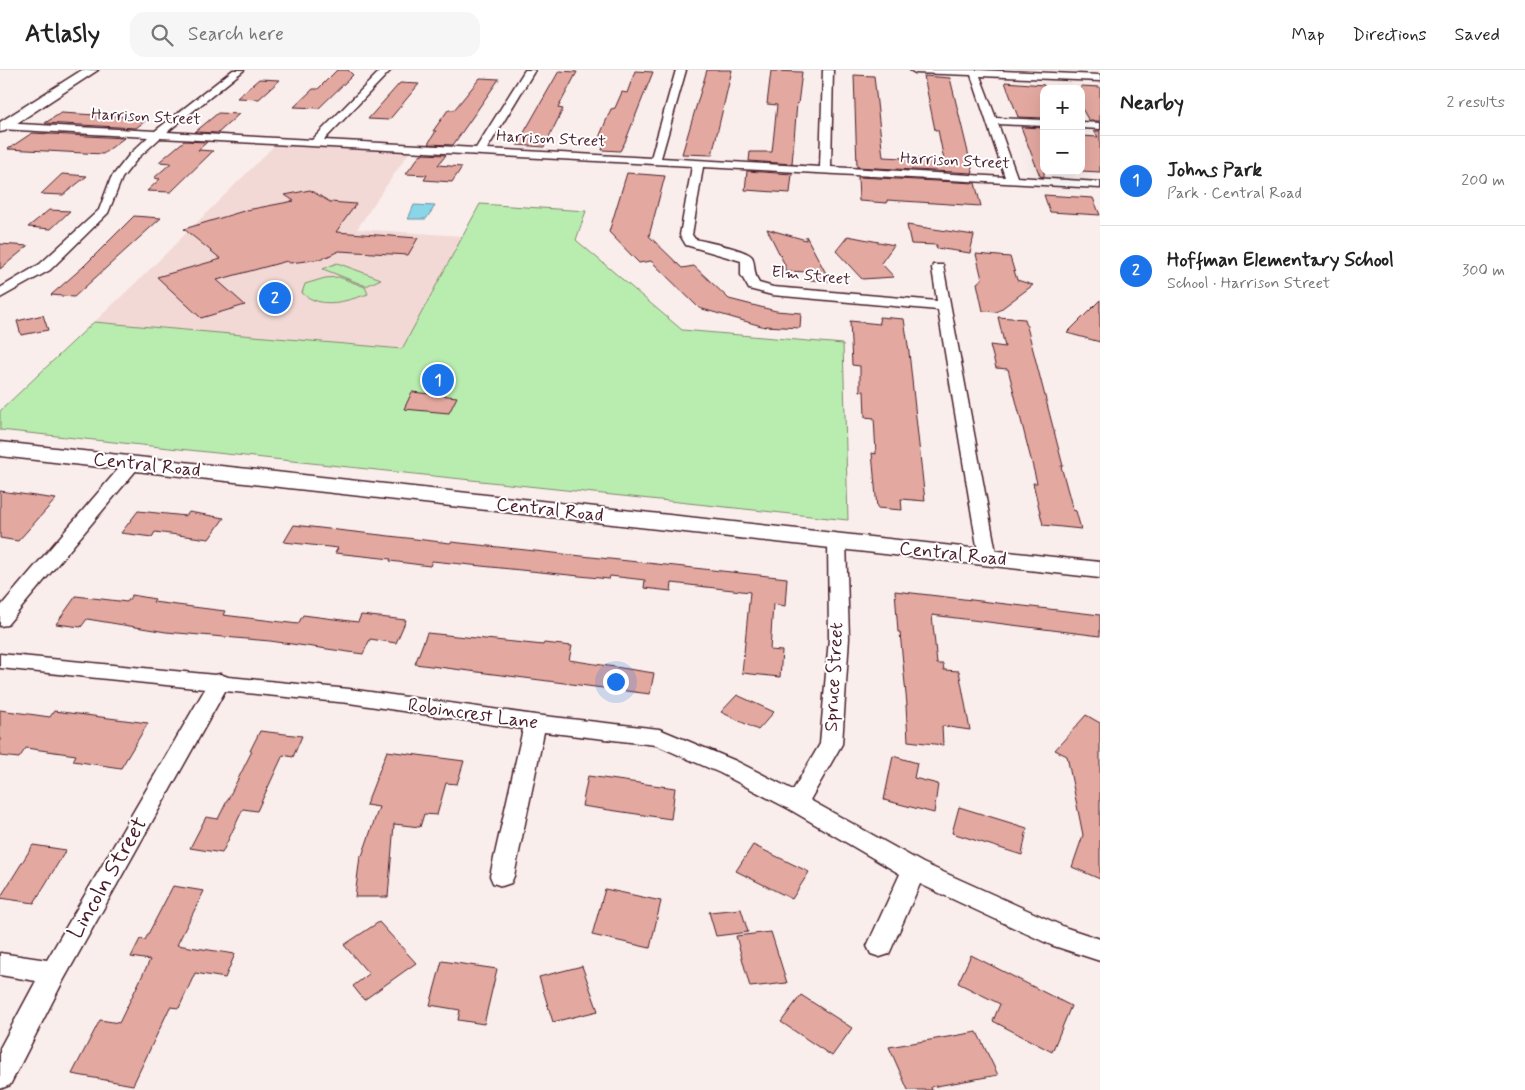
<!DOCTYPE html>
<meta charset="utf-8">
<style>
body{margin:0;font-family:Mynerve,sans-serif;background:#f6f6f6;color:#222}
.controls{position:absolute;right:15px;top:15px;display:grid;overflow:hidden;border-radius:10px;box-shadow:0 5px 20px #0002}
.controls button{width:45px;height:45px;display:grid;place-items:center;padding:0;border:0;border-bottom:1px solid #e0e0e0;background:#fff;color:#222;font:25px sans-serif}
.you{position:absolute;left:615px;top:611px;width:18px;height:18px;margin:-12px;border:4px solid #fff;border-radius:50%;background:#1a73e8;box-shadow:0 0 0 8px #1a73e833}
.badge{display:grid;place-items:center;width:32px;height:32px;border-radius:50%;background:#1a73e8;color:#fff;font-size:16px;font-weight:700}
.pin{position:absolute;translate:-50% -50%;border:2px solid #fff;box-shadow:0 1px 5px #0006}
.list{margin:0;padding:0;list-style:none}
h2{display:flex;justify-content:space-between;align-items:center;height:65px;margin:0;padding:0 20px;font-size:21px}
h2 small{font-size:16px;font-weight:400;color:#767676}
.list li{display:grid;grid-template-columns:32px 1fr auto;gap:15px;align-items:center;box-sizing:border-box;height:90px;padding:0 20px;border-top:1px solid #e0e0e0}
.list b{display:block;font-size:19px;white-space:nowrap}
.list p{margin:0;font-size:16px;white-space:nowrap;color:#767676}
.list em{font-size:16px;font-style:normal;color:#767676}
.icon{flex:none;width:28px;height:28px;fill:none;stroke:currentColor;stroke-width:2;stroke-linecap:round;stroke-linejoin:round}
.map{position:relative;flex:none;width:1100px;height:1020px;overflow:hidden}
header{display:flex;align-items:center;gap:30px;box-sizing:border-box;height:70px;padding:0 25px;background:#fff;border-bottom:1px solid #e0e0e0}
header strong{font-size:24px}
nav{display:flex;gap:28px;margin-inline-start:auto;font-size:18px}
.search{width:350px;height:45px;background:#f6f6f6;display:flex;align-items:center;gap:12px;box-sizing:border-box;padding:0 18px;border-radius:15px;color:#767676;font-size:19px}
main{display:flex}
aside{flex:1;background:#fff}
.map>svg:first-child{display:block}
</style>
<header>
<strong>Atlasly</strong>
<div class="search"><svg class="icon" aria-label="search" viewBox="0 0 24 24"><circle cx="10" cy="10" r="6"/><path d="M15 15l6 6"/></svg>Search here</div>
<nav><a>Map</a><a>Directions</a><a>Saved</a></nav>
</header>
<main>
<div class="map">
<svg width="1100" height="1020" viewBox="0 0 1100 1020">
<rect width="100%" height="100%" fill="#f9eeec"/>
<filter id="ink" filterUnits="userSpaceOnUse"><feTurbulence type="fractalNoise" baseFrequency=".02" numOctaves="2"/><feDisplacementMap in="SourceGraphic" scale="10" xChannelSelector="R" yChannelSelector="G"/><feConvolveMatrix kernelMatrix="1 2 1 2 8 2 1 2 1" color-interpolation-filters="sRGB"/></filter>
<g filter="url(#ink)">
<path fill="#f2d9d5" d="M 276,74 L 410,81 L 357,159 L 463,166 L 402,279 L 95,252 L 0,341 L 145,204 Z"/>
<path fill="#b9edaf" stroke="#82866d" d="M 480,134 L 586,141 L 576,170 L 682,260 L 843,274 L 848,450 L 0,360 L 0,341 L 94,252 L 402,279 Z
M 337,193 L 381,209 L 366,216 L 323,199 Z
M 339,207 L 365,217 L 368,224 C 346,231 322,240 302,223 L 305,214 L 325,208 Z"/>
<path fill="#8ad6e9" stroke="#708d9d" d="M 414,135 L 435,136 L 426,149 L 408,149 Z"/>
<path fill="#e3a9a0" stroke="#4a1f2b" d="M 337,0 L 348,0 L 353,5 L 319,38 L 294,37 L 313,19 L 318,19 Z
M 707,0 L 732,0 L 712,85 L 682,84 Z
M 559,1 L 577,2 L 558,38 L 563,39 L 544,77 L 517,75 Z
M 635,1 L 653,2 L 625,72 L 620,81 L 602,80 L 605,70 L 598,70 L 611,39 L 615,38 L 622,22 L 627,23 Z
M 771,1 L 802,2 L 798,34 L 797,33 L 792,94 L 749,91 L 750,82 L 772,82 L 777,35 L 767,34 Z
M 854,5 L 874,6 L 883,87 L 944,90 L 938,60 L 935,60 L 924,6 L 950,8 L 973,103 L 857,97 Z
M 480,8 L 499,9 L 453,75 L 428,74 L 436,61 L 433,61 L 448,40 L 454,40 Z
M 259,9 L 280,10 L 259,29 L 237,28 Z
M 1005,12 L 1044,15 L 1044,48 L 1018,47 Z
M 400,13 L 419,14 L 389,50 L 368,49 Z
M 1081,16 L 1100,17 L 1100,51 L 1089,51 L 1081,37 Z
M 61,43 L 149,48 L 136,58 L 45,53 Z
M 218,43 L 239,44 L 218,63 L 195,62 Z
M 1021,57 L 1044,58 L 1044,107 L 1040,106 Z
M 1094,61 L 1100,61 L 1100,102 L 1081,101 L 1081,66 L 1098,67 Z
M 32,63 L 124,68 L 103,84 L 8,79 Z
M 184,71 L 207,72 L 198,80 L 213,81 L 171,122 L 147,121 L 160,109 L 154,108 L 171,93 L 159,92 Z
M 421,84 L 446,85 L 438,95 L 462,97 L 452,112 L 424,110 L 427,105 L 406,104 Z
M 747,101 L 792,104 L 790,123 L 745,120 Z
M 627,103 L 665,106 L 649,166 L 682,198 L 694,196 L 729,229 L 776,241 L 801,243 L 800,258 L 766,256 L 765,257 L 699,238 L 651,191 L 639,193 L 609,162 Z
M 62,104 L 87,106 L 63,125 L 41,124 Z
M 858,107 L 975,113 L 981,136 L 887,130 L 887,133 L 859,131 Z
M 310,120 L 330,132 L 356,134 L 336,162 L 418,168 L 408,185 L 339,181 L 322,189 L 290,193 L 287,191 L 217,210 L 245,235 L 201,248 L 157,207 L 221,189 L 184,159 L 247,140 L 294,131 L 285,125 Z
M 1044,125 L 1093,128 L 1100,145 L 1050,142 Z
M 49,140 L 70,141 L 51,159 L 28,157 Z
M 134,146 L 161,148 L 74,227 L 51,225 L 83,197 Z
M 907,155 L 974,165 L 970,183 L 936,178 L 937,175 L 911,174 Z
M 767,159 L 806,170 L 806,166 L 830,211 L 810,210 L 809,202 L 785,201 L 785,195 Z
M 848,166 L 894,175 L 881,193 L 894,207 L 862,209 L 836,181 Z
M 0,174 L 28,176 L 0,199 Z
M 976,184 L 1010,187 L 1017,210 L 1033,215 L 997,242 L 983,241 L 977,213 L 982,209 Z
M 1100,230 L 1100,272 L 1067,263 Z
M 43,245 L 48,260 L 21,265 L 17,251 Z
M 879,247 L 904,249 L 909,282 L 925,431 L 901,429 L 902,440 L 877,438 L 872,383 L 876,384 L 874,348 L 865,347 L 864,321 L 860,321 L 860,296 L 852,295 L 850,251 L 880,254 Z
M 998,247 L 1025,249 L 1063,396 L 1061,396 L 1073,440 L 1076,441 L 1081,459 L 1043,455 L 1033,413 L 1037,413 L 1008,299 L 996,298 L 990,275 L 1005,277 Z
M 412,322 L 457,327 L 449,343 L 404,339 Z
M 0,421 L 56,429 L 18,471 L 0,468 Z
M 138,441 L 186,446 L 189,442 L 224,448 L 209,469 L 155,462 L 152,467 L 121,463 Z
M 294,455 L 450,473 L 451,472 L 787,508 L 785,536 L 773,534 L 770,580 L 782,581 L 780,607 L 742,603 L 750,522 L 672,513 L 671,521 L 644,518 L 645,510 L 610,506 L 609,509 L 432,491 L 430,496 L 390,491 L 391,489 L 335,483 L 338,478 L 284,472 Z
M 895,521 L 1100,545 L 1100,566 L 932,545 L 937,594 L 943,594 L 944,600 L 959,601 L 970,660 L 942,656 L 943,675 L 908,671 L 906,635 L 907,635 L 900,562 L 898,562 Z
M 132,525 L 155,529 L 153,532 L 225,541 L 223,545 L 298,554 L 303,545 L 358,552 L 361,545 L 406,550 L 396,573 L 370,569 L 363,584 L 270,571 L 166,562 L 87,549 L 81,557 L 56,554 L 76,526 L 127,532 Z
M 427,563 L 543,575 L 544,573 L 572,576 L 569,590 L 654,603 L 650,624 L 415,594 Z
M 737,625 L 774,642 L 758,660 L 721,642 Z
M 0,640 L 50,647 L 54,641 L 148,653 L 121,698 L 73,691 L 76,685 L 26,678 L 19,688 L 0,686 Z
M 1086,645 L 1100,653 L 1100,809 L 1072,797 L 1083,765 L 1067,686 L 1055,680 Z
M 260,661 L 302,666 L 293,687 L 283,685 L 257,741 L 243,739 L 222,783 L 190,778 L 206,747 L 218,749 L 252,681 L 250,681 Z
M 387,681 L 464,691 L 457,714 L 446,713 L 437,745 L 424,744 L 420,757 L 394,754 L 388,827 L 355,827 L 360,786 L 362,786 L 379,737 L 366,735 Z
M 893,686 L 917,693 L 914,708 L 938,714 L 934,743 L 884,730 Z
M 588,706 L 675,718 L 671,749 L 582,736 Z
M 959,737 L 1027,758 L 1022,785 L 952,763 Z
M 33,775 L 66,780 L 34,833 L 0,828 Z
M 753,775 L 809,802 L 792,829 L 736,801 Z
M 173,816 L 204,821 L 177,875 L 235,884 L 225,908 L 195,903 L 179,938 L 170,937 L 133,1015 L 72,1004 L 100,950 L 119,953 L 150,890 L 131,887 L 140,869 L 145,870 Z
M 605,819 L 661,831 L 650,878 L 592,865 Z
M 741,839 L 748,862 L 716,866 L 709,842 Z
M 379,852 L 416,893 L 364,930 L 353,916 L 369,904 L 344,875 Z
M 771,862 L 787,913 L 750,917 L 736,866 Z
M 971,885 L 1071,936 L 1052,982 L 993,951 L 1000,934 L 958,913 Z
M 442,891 L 497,899 L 484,954 L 458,950 L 460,940 L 430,935 Z
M 582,896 L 598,941 L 553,952 L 539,907 Z
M 801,925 L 852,958 L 832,986 L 781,952 Z
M 977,962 L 998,1005 L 931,1017 L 932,1020 L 908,1020 L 889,977 Z"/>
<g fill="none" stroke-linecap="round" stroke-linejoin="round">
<g stroke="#4a1f2b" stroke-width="3">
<path id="minor" d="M 233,0 L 244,0 L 167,62 L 312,70 L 381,0 L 391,0 L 324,70 L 476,78 L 525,0 L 535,0 L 487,79 L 651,88 L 676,0 L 686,0 L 661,88 L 820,97 L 823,0 L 833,0 L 831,97 L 1005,107 L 971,5 L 915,3 L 910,0 L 978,0 L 1100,5 L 1100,11 L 980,6 L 996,48 L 1044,50 L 1044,56 L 998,54 L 1017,107 L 1100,112 L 1100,118 L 703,97 L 692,165 L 695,169 C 706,172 746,179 752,187 C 755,191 753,204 759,213 L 773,217 L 937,231 L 932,198 L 933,195 L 943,195 L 997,488 L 994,492 L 988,494 L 982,492 L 979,488 L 938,240 L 772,225 L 749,219 L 741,205 L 741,191 L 686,175 L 680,165 L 692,96 L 160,68 L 138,88 L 122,108 L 108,143 L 50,200 L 0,228 L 0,218 L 40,194 L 99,140 L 111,108 L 130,84 L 148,67 L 0,59 L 0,53 L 155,61 Z
M 1081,52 L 1100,53 L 1100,59 L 1081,58 Z
M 132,389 L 138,390 L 140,394 L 138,398 L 7,555 L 0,556 L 0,537 L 126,390 Z
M 837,466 L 843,467 L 846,471 L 849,568 L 842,674 L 810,730 L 923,793 L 1067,858 L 1100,869 L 1100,891 L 1051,875 L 920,814 L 889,884 L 880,887 L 871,884 L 867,876 L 900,804 L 789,739 L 720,703 L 656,675 L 544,662 L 514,806 L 511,813 L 502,816 L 493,813 L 490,806 L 523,659 L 349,633 L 225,621 L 63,911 L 10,1015 L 0,1019 L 0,978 L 36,911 L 0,905 L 0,883 L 47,890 L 205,619 L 0,598 L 0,584 L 215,605 L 220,604 L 228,607 L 349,619 L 535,645 L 659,659 L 736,691 L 793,720 L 820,674 L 829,568 L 828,471 L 831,467 Z"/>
</g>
<g stroke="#4a1f2b" stroke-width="3">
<path id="secondary" d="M 82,0 L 98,0 L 5,61 L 0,62 L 0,52 Z
M 0,372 L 1100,492 L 1100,508 L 0,386 Z"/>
</g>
<use href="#minor" fill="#fff" fill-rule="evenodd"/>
<use href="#secondary" fill="#fff" fill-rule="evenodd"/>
</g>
</g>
<g text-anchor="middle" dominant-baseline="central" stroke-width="4" stroke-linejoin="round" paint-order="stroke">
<g font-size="16" fill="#4a1f2b" stroke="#fff">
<text transform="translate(146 47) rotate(3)">Harrison Street</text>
<text transform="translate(551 69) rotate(3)">Harrison Street</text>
<text transform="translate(955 91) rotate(3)">Harrison Street</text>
<text transform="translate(811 206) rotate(6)">Elm Street</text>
</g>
<g font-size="19" fill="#4a1f2b" stroke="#fff">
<text transform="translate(147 395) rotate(6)">Central Road</text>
<text transform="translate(550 440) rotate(6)">Central Road</text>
<text transform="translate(953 484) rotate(6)">Central Road</text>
<text transform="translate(834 607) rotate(-87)">Spruce Street</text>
<text transform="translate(473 644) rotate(8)">Robincrest Lane</text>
</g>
<g font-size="22" fill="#4a1f2b" stroke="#fff">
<text transform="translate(108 808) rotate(-60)">Lincoln Street</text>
</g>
</g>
</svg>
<div class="controls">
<button>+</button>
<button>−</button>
</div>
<div class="you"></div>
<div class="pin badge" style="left:438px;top:310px">1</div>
<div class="pin badge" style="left:275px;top:228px">2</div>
</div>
<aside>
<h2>Nearby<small>2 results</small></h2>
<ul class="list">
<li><span class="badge">1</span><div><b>Johns Park</b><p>Park · Central Road</p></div><em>200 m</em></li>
<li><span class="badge">2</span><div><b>Hoffman Elementary School</b><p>School · Harrison Street</p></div><em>300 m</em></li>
</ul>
</aside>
</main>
